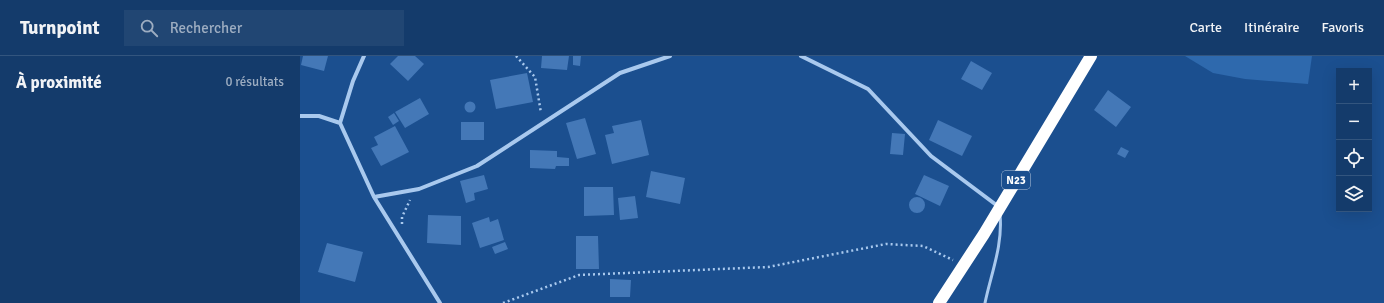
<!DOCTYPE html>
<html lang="fr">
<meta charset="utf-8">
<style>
body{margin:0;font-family:Signika,sans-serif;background:#214673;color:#f1f3f6}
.controls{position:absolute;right:12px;top:12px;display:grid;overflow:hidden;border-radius:0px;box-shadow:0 4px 16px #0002}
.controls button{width:36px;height:36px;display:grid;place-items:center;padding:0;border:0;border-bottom:1px solid #33557e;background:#143b6b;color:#f1f3f6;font:20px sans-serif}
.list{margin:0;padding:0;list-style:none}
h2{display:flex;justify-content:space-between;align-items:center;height:52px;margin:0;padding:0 16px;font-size:17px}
h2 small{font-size:13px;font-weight:400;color:#9dadc1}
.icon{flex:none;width:22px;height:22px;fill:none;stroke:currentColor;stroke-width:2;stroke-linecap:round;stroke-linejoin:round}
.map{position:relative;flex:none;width:1084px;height:247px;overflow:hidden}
header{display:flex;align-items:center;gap:24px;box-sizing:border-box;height:56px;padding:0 20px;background:#143b6b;border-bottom:1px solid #33557e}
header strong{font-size:19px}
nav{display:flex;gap:22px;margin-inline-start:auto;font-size:14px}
.search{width:280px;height:36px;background:#214673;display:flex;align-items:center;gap:10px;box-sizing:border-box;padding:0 14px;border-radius:0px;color:#9dadc1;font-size:15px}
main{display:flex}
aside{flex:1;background:#143b6b}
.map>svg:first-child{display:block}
</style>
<header>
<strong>Turnpoint</strong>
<div class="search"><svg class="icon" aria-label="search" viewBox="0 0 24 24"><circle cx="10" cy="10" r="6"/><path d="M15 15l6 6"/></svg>Rechercher</div>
<nav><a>Carte</a><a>Itinéraire</a><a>Favoris</a></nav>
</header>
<main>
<aside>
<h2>À proximité<small>0 résultats</small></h2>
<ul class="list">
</ul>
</aside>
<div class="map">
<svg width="1084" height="247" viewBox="0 0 1084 247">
<rect width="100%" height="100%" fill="#1b4f8f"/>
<path fill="#2e69ad" d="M 885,0 L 1012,0 L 1008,28 L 945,23 L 913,17 Z"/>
<path fill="#4478b7" d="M 3,0 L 28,0 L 24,15 L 1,9 Z
M 98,0 L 115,0 L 124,8 L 108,25 L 90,8 Z
M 242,0 L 269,0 L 267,14 L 241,12 Z
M 273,0 L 281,0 L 280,10 L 273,9 Z
M 671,5 L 692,17 L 682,34 L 661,23 Z
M 227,17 L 233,46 L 196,53 L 190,24 Z
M 808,34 L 831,51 L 816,71 L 794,54 Z
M 120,42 L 129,58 L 105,72 L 95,56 Z
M164.5 51a5.5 5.5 0 1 1 11 0a5.5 5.5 0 1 1-11 0Z
M 94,57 L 99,65 L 93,69 L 88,61 Z
M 285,62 L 296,98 L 277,103 L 266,67 Z
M 341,64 L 349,99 L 312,108 L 305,79 L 314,77 L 312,70 Z
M 638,64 L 672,80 L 662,100 L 629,84 Z
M 161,66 L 184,66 L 184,84 L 161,84 Z
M 95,70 L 109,96 L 81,110 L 71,92 L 78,89 L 74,81 Z
M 592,77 L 605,78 L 603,99 L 590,98 Z
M 821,91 L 829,95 L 825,102 L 817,98 Z
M 230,94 L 257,95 L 257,101 L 269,102 L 269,110 L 256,110 L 255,113 L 230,112 Z
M 351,115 L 385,122 L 380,148 L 346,141 Z
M 184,119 L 188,133 L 174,137 L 175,144 L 166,147 L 160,125 Z
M 624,119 L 649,130 L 640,150 L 615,138 Z
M 284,131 L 313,131 L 314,159 L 284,160 Z
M 335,140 L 338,162 L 320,164 L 318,142 Z
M609 149a8 8 0 1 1 16 0a8 8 0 1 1-16 0Z
M 128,159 L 161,160 L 161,189 L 127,187 Z
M 189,161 L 190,166 L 198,163 L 204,184 L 180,192 L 172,167 Z
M 276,180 L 298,180 L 299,213 L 276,213 Z
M 205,186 L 208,193 L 195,198 L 192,191 Z
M 27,187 L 63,196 L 55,226 L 18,216 Z
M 310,223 L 331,224 L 330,241 L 310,241 Z"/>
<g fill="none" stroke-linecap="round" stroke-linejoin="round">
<path stroke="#a9c9ee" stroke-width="2.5" stroke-dasharray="2 3" stroke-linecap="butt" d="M 216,0 L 235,21 L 241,57
M 102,168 L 102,161 L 110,144
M 203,247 L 279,219 L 468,211 L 586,188 L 623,190 L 653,204"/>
<path stroke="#a9c9ee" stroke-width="3" d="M 685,247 C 691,218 703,189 700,159"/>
<path stroke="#a9c9ee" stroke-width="4" d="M 64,0 L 53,25 L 40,67 L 74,141 L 140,247
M 501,0 L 568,33 L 631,100 L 699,151
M 0,60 L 19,60 L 40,67
M 74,141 L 119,133 L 177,110 L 320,17 L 370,0"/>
<path stroke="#fff" stroke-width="12" d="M 639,247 L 684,178 L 791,0"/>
</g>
<g text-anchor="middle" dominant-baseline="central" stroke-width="3" stroke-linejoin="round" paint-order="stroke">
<rect fill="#1b4f8f" stroke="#bbcadd" stroke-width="1" x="702" y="115" width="28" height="18" rx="3"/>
<g font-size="11" font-weight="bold" fill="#fff">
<text x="716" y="124">N23</text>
</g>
</g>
</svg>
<div class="controls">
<button>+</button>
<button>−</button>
<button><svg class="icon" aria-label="locate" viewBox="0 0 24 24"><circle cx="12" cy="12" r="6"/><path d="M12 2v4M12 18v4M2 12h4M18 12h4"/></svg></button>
<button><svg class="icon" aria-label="layers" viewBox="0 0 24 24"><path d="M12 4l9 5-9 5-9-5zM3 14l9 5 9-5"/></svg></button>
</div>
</div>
</main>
